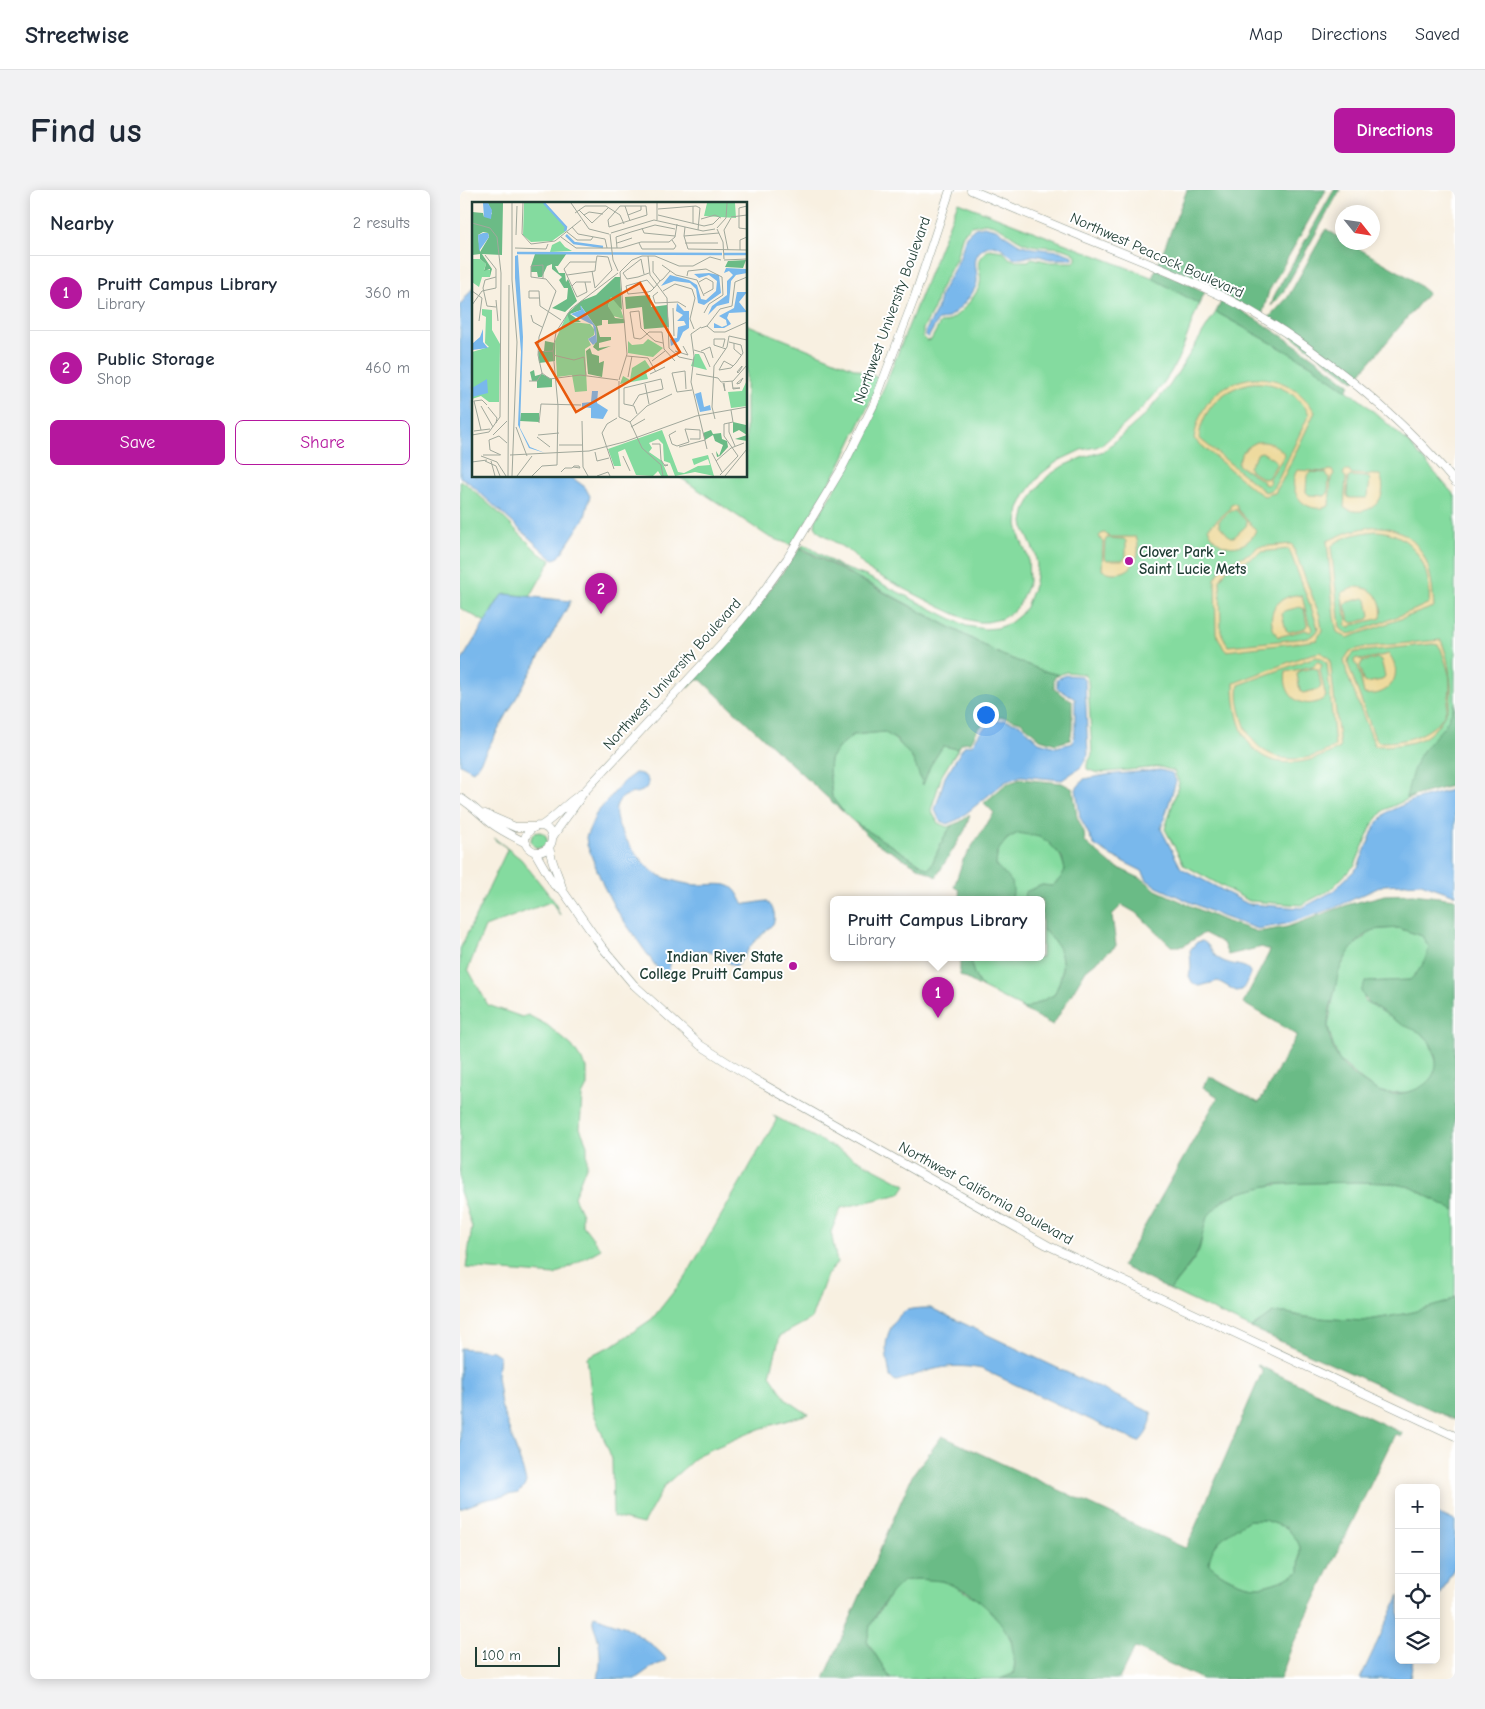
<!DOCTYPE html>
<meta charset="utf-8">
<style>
body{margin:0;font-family:"Comic Neue",sans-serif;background:#f2f2f3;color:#1f2937}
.controls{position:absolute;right:15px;bottom:15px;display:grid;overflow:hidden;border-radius:8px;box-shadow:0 2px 12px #0003}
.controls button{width:45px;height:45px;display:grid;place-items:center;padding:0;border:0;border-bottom:1px solid #e0e1e3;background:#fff;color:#1f2937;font:25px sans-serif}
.compass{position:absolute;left:875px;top:15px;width:45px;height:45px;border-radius:50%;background:#fff;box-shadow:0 2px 12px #0003;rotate:120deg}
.scale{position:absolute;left:15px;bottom:12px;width:85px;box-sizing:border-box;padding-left:5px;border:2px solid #1f3d34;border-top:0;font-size:14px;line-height:18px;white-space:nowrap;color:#1f3d34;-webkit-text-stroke:4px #fff;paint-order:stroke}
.you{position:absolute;left:525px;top:524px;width:18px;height:18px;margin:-12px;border:4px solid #fff;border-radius:50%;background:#1a73e8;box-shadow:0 0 0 8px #1a73e833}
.badge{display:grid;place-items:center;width:32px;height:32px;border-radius:50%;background:#b5179e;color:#fff;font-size:16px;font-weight:700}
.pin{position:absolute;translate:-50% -41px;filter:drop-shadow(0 1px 2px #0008)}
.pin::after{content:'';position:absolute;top:26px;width:18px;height:15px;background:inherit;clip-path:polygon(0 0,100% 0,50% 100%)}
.popup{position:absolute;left:370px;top:706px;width:215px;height:65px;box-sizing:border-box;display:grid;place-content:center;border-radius:8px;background:#fff;filter:drop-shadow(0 1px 4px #0005);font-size:16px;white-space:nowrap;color:#747a83}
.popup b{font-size:19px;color:#1f2937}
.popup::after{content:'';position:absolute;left:50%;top:100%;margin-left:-10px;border:10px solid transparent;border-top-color:#fff}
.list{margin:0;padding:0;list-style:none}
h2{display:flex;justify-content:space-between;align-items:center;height:65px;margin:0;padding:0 20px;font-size:21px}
h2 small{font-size:16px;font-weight:400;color:#747a83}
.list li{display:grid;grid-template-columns:32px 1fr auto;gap:15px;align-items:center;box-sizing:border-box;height:75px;padding:0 20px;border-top:1px solid #e0e1e3}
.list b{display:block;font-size:19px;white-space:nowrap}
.list p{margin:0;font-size:16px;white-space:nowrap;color:#747a83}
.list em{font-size:16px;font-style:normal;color:#747a83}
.actions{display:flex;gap:10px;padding:15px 20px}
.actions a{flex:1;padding:11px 0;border:1px solid #b5179e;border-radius:8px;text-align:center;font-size:18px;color:#b5179e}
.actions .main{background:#b5179e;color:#fff}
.icon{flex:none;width:28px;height:28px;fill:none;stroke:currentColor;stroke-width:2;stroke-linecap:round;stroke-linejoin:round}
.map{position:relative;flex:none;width:995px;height:1489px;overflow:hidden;border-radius:8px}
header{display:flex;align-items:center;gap:30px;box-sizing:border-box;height:70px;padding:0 25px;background:#fff;border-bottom:1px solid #e0e1e3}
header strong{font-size:24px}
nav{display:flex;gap:28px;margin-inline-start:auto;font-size:18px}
.intro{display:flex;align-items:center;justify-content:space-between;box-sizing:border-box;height:120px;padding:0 30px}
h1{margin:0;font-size:35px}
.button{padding:12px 22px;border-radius:8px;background:#b5179e;color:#fff;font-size:18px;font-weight:700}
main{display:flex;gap:30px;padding:0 30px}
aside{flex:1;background:#fff;border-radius:8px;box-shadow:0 2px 12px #0003}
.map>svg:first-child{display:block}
</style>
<header>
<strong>Streetwise</strong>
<nav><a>Map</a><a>Directions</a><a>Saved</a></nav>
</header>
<div class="intro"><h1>Find us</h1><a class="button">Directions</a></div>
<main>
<aside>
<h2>Nearby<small>2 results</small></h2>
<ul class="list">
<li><span class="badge">1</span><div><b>Pruitt Campus Library</b><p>Library</p></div><em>360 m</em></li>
<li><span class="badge">2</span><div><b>Public Storage</b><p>Shop</p></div><em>460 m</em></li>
</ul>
<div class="actions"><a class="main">Save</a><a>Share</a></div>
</aside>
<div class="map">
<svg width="995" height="1489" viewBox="0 0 995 1489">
<rect width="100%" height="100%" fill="#fff"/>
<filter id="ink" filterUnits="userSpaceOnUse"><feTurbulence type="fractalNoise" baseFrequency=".02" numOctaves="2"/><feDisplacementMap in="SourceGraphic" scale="10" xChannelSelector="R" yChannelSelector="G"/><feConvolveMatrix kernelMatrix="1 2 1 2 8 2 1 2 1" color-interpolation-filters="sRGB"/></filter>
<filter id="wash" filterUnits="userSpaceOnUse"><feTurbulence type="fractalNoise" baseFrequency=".0096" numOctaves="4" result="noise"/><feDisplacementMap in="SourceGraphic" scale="20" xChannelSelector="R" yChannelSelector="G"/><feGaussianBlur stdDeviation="1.12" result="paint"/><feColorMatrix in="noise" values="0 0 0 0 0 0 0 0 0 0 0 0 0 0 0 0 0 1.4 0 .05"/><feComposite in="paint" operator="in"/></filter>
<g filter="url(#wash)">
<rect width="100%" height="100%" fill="#f8f0e1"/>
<path fill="#84db9f" stroke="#528c6a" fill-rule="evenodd" d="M 498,12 L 691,87 L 739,114 C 731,133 726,152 717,171 C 700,205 671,229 643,254 L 636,257 L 621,260 L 598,271 L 581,284 L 566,304 L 559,318 L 557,334 L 560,348 L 568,367 L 569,392 L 559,415 L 554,421 L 541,429 L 527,432 L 518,432 L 506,429 L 480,417 L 408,380 L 392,363 L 359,342 L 355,336 L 356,330 L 384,283 L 417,215 ZM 525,33 C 530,34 535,35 540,38 C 551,44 558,52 571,55 C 585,58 604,55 616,65 L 616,70 L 614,72 L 590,72 L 572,68 L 568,71 L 556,71 L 549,68 L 543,61 L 529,59 C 510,72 523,79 520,94 C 517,106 493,134 480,133 L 471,150 L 467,151 L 463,147 L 463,139 L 474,119 L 479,101 L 496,69 L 503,44 L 512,36 Z
M 756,122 L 851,175 L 903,212 L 949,253 L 995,306 L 995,513 L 990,528 L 982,539 L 963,561 L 947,608 L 953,607 L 924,620 L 912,635 L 895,675 L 870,700 L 841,715 L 789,711 L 724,675 L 705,639 L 719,593 L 714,581 L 700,577 L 637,583 L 627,579 L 627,574 L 632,565 L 628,491 L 624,484 L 606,482 L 599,485 L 584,481 L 542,465 L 343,358 L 339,358 L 344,355 L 349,357 L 381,377 L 406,386 L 506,436 L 525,439 L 537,438 L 550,433 L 560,425 L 566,417 L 575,393 L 577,375 L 575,363 L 565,341 L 563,332 L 566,318 L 576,300 L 588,286 L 603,276 L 621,268 L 644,261 L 685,225 L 710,195 Z
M 286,134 L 421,189 L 379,277 L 332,355 L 309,347 L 218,286 L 286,286 Z
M 0,291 L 5,293 L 39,323 L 80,364 L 91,370 L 70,407 L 46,404 L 41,406 L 25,432 L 0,418 Z
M 424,542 C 445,555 456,570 463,594 L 470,576 L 483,556 L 498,559 L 482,585 L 471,620 L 478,633 L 487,637 L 492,635 L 483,649 L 471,676 L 468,679 L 394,632 L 384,623 L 372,607 L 369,580 L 370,569 L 379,557 L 393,545 Z
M71 650a8 8 0 1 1 16 0a8 8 0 1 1-16 0Z
M 558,643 C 584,645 599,653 605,680 L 600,689 L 592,696 L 582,695 L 565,702 L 564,709 L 552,709 C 555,691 546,688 536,675 C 537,657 542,651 558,643 Z
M 34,648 L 61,669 L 94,711 L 100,725 L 93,714 L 90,712 L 25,737 L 8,779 L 28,815 L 62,827 L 68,825 L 87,835 L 112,856 L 127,878 L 127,896 L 122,906 L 120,938 L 127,955 L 127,974 L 114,1007 L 122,1024 L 122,1034 L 141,1059 L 95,1085 L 6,1078 L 12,1037 L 0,1001 L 0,759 L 47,660 L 46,657 L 35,650 Z
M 938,738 L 962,746 L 969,757 C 966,771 961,779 950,790 L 905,792 L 904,810 L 940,833 L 957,840 L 969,850 L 977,874 L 973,886 L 965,896 L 950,902 L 927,903 L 918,901 L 903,891 L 879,870 L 873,855 L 868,836 L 878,782 L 891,758 L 913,740 Z
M 582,739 C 606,758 607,778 594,805 L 565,819 L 523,798 C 515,789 511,779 511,767 L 582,767 Z
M 312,925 L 446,995 L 440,1004 L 381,1018 L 371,1042 L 377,1073 L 367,1085 L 351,1129 L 320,1146 L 310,1185 L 327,1210 L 348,1224 L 299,1239 L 240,1264 L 205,1295 L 183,1334 L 153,1327 L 152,1269 L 133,1221 L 127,1167 L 155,1154 L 192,1129 L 226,1086 L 316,931 L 316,928 Z
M 898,992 L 929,993 L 951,997 L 995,1021 L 995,1107 L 985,1113 L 949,1123 L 903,1131 L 844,1127 L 827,1123 L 813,1123 L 791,1138 L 710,1100 C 719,1087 733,1074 739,1060 C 743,1049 742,1037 747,1027 C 772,986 856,994 898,992 Z
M 789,1330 L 805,1330 L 827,1338 L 837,1350 L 840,1357 L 839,1382 C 832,1387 807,1397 798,1396 C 781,1396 761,1385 748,1374 C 752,1350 770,1342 789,1330 Z
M 457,1389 C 465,1390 476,1389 484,1392 C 521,1405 563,1441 553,1484 L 540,1489 L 431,1489 L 407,1451 L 410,1436 L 431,1403 L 443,1391 Z"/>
<path fill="#6bbb86" stroke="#457c5d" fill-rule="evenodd" d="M 727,0 L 866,0 L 809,101 L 802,125 L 698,74 Z
M 874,0 L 880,0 L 822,104 L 811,116 L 815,104 Z
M 866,39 L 882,49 L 882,52 L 889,53 L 950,88 L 968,103 L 894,191 L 808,129 L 828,107 Z
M 696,79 L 745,102 L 739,114 L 692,88 Z
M 762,110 C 808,135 849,163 890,195 L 886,200 L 851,175 L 756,122 Z
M 340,358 L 542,465 L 584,481 L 599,485 L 594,488 L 594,499 L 612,511 L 612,539 L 610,550 L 596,554 L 580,549 L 561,532 L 543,527 L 529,530 L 518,539 L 511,552 L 502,553 L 498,559 L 483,556 L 470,576 L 463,595 L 453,569 L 438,551 L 424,542 L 393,545 L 379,557 L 370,569 L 369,580 L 372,607 L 384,623 L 241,490 L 237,490 L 229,498 L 228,496 C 268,452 306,407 340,358 Z
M 995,513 L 995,595 L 946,608 C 950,591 953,575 963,561 C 968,553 975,547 981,540 C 988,532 991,523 995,513 Z
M 561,589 L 602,593 L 613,599 L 617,627 L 624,642 L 625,652 L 652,675 L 684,690 L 696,700 L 762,730 L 798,742 L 827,737 L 890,714 L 925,705 L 953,704 L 995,709 L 995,1021 L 951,997 L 929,993 L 898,992 L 815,994 L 779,1003 L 764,1009 L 747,1027 L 739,1058 L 735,1067 L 710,1100 L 662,1076 L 758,907 L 743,897 L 749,886 L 799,913 L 837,845 L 783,813 L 810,761 L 802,757 L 768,765 L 763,753 L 744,743 L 723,756 L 711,756 L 678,724 L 662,715 L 652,725 L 656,756 L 626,780 L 593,835 L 560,818 L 565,819 L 594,805 C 607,778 606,758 582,739 L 582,709 L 564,709 L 565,702 L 582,695 L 592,696 L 600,689 L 605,680 L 602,667 L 588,652 L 580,647 L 558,643 L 547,649 L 537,662 L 536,675 C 548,689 556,689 552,709 L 500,709 L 499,700 L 494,697 L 503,670 L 534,623 L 524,613 L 546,594 ZM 938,738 L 962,746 L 969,757 C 966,771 961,779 950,790 L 905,792 L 901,801 C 905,811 910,813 919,819 C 926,823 933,830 941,834 C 960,843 968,842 975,865 C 983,893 948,908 924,903 C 912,900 886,880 879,870 C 873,861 869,847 868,837 C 867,822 875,804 877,789 C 880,772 896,748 912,741 C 919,738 930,739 938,738 Z
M 510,625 L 505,640 L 476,687 L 416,653 L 394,632 L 468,679 L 471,676 L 483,649 L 492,635 L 500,632 Z
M 500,767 L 511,767 C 511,779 515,789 523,798 L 500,785 Z
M 995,1107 L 995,1230 L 791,1138 L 813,1123 L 827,1123 L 844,1127 L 903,1131 L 949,1123 L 985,1113 Z
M 798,1175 L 942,1243 L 941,1246 L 936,1244 L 934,1246 L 832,1456 L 820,1489 L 742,1489 L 676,1458 L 674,1459 L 659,1489 L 540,1489 L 553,1484 L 555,1475 L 551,1449 L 540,1432 L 526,1417 L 507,1401 L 482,1391 L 457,1389 L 443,1391 L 431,1403 L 419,1420 L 410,1436 L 407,1452 L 431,1489 L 364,1489 L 452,1286 L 482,1246 L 725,1358 L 727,1356 L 802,1182 L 802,1179 L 797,1176 ZM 789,1330 L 805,1330 L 827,1338 L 837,1350 L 840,1357 L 839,1382 C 832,1387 807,1397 798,1396 C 781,1396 761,1386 749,1374 C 751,1351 771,1342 789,1330 Z"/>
<path fill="#eeda9e" stroke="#868c69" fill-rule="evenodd" d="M 794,188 C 821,187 841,200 855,222 L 822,291 L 815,303 L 804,306 L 793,299 L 734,249 C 739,214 759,192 794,188 ZM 792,193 C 815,191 838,203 849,224 L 818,290 L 812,300 L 805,302 L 739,248 C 742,219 763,198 792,193 Z
M 797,252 C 809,251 818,255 825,265 L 809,289 L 810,293 L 807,295 L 804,294 L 803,291 L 778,275 C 780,263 786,257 797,252 ZM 802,262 L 816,271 L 816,275 L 808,288 L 804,289 L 790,281 L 789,277 L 798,263 Z
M 837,280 L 866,282 L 869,280 L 873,281 L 874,284 L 871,288 L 869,316 C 846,326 825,301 837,280 ZM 850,282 L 866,283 L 869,288 L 868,303 L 865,306 L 849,305 L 846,302 L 847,286 Z
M 885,281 L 889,281 L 891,284 L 920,285 C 931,311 907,329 884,318 L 886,288 L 883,284 ZM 891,286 L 907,287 L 910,289 L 908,306 L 906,308 L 889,308 L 887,305 L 888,288 Z
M 773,313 L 777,315 L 777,319 L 796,340 C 787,363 756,362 748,338 L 770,319 L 770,315 ZM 771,320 L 776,320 L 787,332 L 786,336 L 774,347 L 770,347 L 759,335 L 759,331 Z
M 909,337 C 922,336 933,338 944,344 C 970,361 972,389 974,417 L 887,448 L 877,442 L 874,427 L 867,351 L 888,342 ZM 916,341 C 954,342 972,379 969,413 L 954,420 L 894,443 C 887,445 883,442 880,437 L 871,357 C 878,347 904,342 916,341 Z
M 643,343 L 645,343 L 649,347 L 676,347 C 685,371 666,391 642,380 L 643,352 L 641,350 L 639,346 ZM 647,348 L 664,349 L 666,351 L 666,367 L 663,370 L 647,370 L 644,367 L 645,351 Z
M 832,354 L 860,426 L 862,440 L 857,450 L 844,452 L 766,461 L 764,459 L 756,443 L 755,389 L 763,376 L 794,361 L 797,357 ZM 829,359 L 856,431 L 858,439 L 856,443 L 848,448 L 768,456 L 761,442 L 760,390 L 767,379 L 797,365 L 800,362 Z
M 895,397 C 914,397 924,410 921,428 L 893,435 L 889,438 L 885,435 L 887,431 L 881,403 ZM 904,408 L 907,410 L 910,426 L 908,429 L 893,433 L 889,430 L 885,415 L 888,412 Z
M 836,405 L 842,406 L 849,434 L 852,436 L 853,440 L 850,442 L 845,440 L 818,447 C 804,429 814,407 836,405 ZM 840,417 L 844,419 L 847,435 L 845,438 L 829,442 L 826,440 L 822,424 L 824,421 Z
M 981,450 C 995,483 995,529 964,548 C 949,555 931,556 915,556 L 887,484 L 884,470 L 890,461 L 905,457 ZM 973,454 L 978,455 L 981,459 C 985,471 990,483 991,496 C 993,538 954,553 919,552 L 915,548 L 888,474 C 888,467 891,463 897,462 Z
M 860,462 L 870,469 L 880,558 C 814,592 774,566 774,493 L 845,466 ZM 855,467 L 862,468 L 867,473 L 875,556 C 839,579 793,573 782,526 C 779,517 777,505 779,495 Z
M 929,464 C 945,484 930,508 904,504 L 898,476 L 895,474 L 894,470 L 897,468 L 902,470 ZM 918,468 L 921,470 L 925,486 L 922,490 L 906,493 L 903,491 L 900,476 L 902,472 Z
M 856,472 L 859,472 L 862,475 L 860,480 L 866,507 C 846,523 821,508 826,482 L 854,476 ZM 854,478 L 858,480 L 861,496 L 859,499 L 843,503 L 840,501 L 837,484 L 839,481 Z"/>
<path fill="#79b8ec" stroke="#4c7a90" d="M 524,36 L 536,39 L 559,54 L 572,58 L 600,61 L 613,66 L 613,69 C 606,69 598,69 590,69 C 584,68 577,64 571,66 C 566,67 562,69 556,68 C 546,66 541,50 526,57 C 509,66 518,79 517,92 C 516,103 490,132 478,130 L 468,148 L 466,146 L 466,140 L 477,120 L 481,103 L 499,70 L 506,46 L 515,38 Z
M 14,96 L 14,286 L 110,286 L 125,297 L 130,306 L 125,327 L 99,367 L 94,369 L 89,366 L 7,291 L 0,287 L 0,115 Z
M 46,404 L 111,411 L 19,574 L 13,581 L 0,574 L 0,473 L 41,406 Z
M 606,485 L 621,486 L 625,491 L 628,565 L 621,577 L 602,590 L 561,586 L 545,592 L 499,629 L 487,634 L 480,631 L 475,620 L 485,587 L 504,556 L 513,554 L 521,541 L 531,532 L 544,530 L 560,534 L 579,552 L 596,557 L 613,553 L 615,540 L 615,509 L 597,498 L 597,489 Z
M 700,580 L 712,583 L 716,591 L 701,639 L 721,678 L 788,714 L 842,718 L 872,702 L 898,677 L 915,636 L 927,622 L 954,610 L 995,599 L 995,705 L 961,693 L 924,695 L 874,718 L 826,734 L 798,739 L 763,727 L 697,697 L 687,690 L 682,681 L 650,665 L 634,655 L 620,627 L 616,599 L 624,589 L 646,585 Z
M 175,583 C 184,583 193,590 185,599 C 180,604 173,602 167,605 C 145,615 160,640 169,654 C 174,662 190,682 198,685 C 209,690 227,695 239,695 C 246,695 263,693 269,696 C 277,699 279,707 283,713 L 287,714 L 306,711 C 313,716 317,725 313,734 L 292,754 L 278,775 L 275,776 L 272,775 C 267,772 261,767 255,764 C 243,759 217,758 211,772 C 208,777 211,782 208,787 L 204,788 L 155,718 L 143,695 L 127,655 L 126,647 L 136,624 L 163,592 Z
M 742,751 C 750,754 751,763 758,768 C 773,780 805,769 782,800 L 776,801 L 758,791 L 740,796 L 733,794 L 729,786 L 731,778 L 730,760 L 737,752 Z
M 471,1118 L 688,1221 L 691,1222 C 693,1233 687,1244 679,1252 L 676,1251 L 522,1179 C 486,1172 471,1180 437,1191 L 433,1190 L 430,1187 C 427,1165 421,1151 435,1131 C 438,1127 442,1122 447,1120 C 454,1118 463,1118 471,1118 Z
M 0,1158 L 33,1161 L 39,1165 L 37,1186 L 41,1215 L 63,1280 L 66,1292 L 64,1297 L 58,1303 L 24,1310 L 0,1319 Z
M 977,1323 L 995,1331 L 995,1376 L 976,1414 Z
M 939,1406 L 939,1470 L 953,1470 L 950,1489 L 900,1489 Z
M 134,1426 L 166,1437 L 191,1454 L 204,1466 L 206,1469 L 205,1471 L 189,1479 L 175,1489 L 138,1489 C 141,1475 141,1459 137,1445 C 135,1439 131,1432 134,1426 Z"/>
</g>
<g filter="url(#ink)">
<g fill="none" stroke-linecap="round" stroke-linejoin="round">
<g stroke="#8c968a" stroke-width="9">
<path id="minor" d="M 511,0 C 548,16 585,31 623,47 C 671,66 719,85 766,108 C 847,149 937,222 995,292
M 0,608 C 12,615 20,624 31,633 C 42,641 54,647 66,653
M 25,624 L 55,637 L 73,637
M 81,636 C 96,627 106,613 121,604
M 92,648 C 101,632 114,619 123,603 L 264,451 L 292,417 L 327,369 L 382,278 L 414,214 L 455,106 L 490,0
M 89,656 C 91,673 99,685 103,701 L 142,757 L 174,795 L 240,855 L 292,888 L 587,1055 L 995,1246
M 75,662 C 85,663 95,655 91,644 C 81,622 49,651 75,662 L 94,695 L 103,701"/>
</g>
<use href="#minor" stroke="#fff" stroke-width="8"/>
</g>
</g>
<g fill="#b5179e" stroke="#fff" stroke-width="2">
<circle cx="669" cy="371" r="5"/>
<circle cx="333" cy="776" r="5"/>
</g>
<g text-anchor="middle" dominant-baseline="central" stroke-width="4" stroke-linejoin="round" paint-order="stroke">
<g font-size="15" fill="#1f3d34" stroke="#fff">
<text transform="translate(697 65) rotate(24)">Northwest Peacock Boulevard</text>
<text transform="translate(432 120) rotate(-70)">Northwest University Boulevard</text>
<text transform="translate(212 484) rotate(-48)">Northwest University Boulevard</text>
<text transform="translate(526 1003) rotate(29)">Northwest California Boulevard</text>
</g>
<g font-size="15" font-weight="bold" fill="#1f3d34" stroke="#fff" text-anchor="start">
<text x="679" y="362">Clover Park -<tspan x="679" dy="17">Saint Lucie Mets</tspan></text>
<text x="323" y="767" text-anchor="end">Indian River State<tspan x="323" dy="17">College Pruitt Campus</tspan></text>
</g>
</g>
<g transform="translate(12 12)">
<rect width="275" height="275" fill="#f8f0e1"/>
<path d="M 52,1 L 73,1 L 95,26 L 94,29 L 80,39 L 59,40 L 51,33 ZM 235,1 L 263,1 L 264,16 L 232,14 ZM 88,39 L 93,45 L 100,49 L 78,50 L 80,43 ZM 0,57 L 8,57 L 14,62 L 12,68 L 19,68 L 18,75 L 10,75 L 7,85 L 0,80 ZM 139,95 L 147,102 L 152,117 L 141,114 L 136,104 ZM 10,107 L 20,108 L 20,128 L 28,142 L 27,200 L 17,200 L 9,194 L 0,197 L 0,150 L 17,145 L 13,141 L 14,115 L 10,113 ZM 95,112 L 101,120 L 118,122 L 122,127 L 122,133 L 116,137 L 119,143 L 113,147 L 115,189 L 103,190 L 100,173 L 85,175 L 83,139 ZM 176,137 L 191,146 L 181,155 L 156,151 L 156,139 L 160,143 L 171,142 ZM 223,152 L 227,152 L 235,168 L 219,164 ZM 173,158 L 179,167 L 174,170 L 176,177 L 148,182 L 151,174 L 158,178 L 160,166 ZM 275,178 L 275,204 L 259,206 L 256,190 L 270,189 ZM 190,228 L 206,270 L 212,271 L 226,264 L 238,263 L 236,257 L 222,263 L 220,257 L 236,253 L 242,274 L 223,270 L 203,274 L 198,261 L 192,259 L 191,242 L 186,237 L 177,241 L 180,246 L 177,250 L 190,259 L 196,274 L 189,274 L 186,269 L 181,274 L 164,273 L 153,247 L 146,250 L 149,264 L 142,264 L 136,247 Z" fill="#84db9f"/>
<path d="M 16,1 L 31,1 L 30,53 L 10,52 L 20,67 L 18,74 L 18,67 L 12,69 L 14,62 L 8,57 L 8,52 L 0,53 L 0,10 L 11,11 L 12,15 L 20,12 ZM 11,30 L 16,31 L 17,35 L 8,50 L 6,33 ZM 95,51 L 86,64 L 83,64 L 87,71 L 93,71 L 94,80 L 96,77 L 105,99 L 93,110 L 80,106 L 95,97 L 96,86 L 92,86 L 87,78 L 90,75 L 80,67 L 80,62 L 75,64 L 70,75 L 66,75 L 65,70 L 59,70 L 59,64 L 63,52 ZM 274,58 L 271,66 L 253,65 L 256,59 ZM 143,75 L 148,75 L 150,108 L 139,95 L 136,104 L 143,116 L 152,117 L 153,121 L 136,122 L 136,118 L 130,118 L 130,123 L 125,124 L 128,135 L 139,135 L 139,138 L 127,141 L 127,146 L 139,144 L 126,149 L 121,145 L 125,138 L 124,125 L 109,104 L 109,108 L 98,112 L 109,120 L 98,120 L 95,112 L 109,99 L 124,93 ZM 178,93 L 179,105 L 195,103 L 197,125 L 172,127 L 170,105 L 154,107 L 153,95 ZM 73,139 L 83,141 L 83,159 L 67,161 L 66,149 L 72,149 ZM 118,146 L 120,152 L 127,154 L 127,161 L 132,159 L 130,175 L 116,172 L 114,149 ZM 62,168 L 63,174 L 70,172 L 80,177 L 80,185 L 65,186 L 65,179 L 60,179 L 58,170 ZM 49,211 L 67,211 L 67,220 L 48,219 ZM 261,220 L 274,223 L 275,225 L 275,239 L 263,237 L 275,233 L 267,228 L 261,231 ZM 239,228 L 241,232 L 249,231 L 250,237 L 255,239 L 256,245 L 248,254 L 245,255 L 244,249 L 247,254 L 251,243 L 243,239 L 241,233 L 233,238 L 231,231 Z" fill="#6bbb86" fill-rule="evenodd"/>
<path d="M 11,1 L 16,1 L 20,8 L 19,17 L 12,15 ZM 11,31 L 16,31 L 17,35 L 7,49 L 6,33 ZM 46,53 L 51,135 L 48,226 L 58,245 L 73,251 L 57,246 L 46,223 L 49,150 L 43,76 L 43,54 ZM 275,61 L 275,71 L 264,73 L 259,79 L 257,101 L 245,104 L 236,113 L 240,104 L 255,93 L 255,79 L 261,73 L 257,69 L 252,71 L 254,66 L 274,67 ZM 237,71 L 247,73 L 249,91 L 232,103 L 226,101 L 224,87 L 218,81 L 202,79 L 189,84 L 198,73 L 217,78 L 225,83 L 229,97 L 234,98 L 244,89 L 245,79 L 237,73 L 227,76 L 222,72 ZM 265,90 L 275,90 L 267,100 L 275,110 L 257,111 L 255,116 L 259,122 L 252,126 L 242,126 L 242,121 L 250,125 L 255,123 L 254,118 L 247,114 L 262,106 ZM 205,101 L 212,109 L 217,109 L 217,126 L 211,130 L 207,139 L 199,144 L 198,137 L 205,136 L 206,125 L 214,123 L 212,119 L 205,119 L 211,113 L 204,109 ZM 108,103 L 124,125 L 125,140 L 121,143 L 116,137 L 123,133 L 121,123 L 99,112 L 109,108 ZM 11,127 L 11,140 L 16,146 L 0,148 L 0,142 L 8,135 ZM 15,177 L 16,191 L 0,195 L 0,186 ZM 120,189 L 126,189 L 125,201 L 136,208 L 131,217 L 119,216 L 119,206 L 110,205 L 110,201 L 119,200 ZM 229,190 L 232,205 L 238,203 L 239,208 L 228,210 L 223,192 Z" fill="#79b8ec"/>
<path fill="none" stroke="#79b8ec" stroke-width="2.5" d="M 72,1 L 94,25 L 93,29M 94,33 L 102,41 L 131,45M 45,51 L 250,52M 252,52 L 275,52"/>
<path fill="none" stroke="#a1a89c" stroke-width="1" d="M 40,1 L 40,78 L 45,140 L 40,274M 51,1 L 50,32 L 59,42 L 83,39 L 109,18M 99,1 L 117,27 L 137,32M 185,1 L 185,18M 148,4 L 174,4 L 175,13 L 137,25 L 136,18 ZM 153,4 L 158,19M 275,4 L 267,6 L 267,26 L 275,27M 186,7 L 224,4 L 228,6M 107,8 L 120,21 L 136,6M 103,11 L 113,4 L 134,4 L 148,13 L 152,22M 112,13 L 117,10 L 131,12M 156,13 L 169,8 L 169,4M 186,13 L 232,24 L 241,22 L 248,15M 259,15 L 275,13M 229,17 L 243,13 L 249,16M 0,21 L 18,26 L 25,35 L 29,71 L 28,215 L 17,230 L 0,233M 221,21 L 221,4M 100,25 L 106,32 L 133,37 L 135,46M 213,25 L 212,34 L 216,47 L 275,48M 170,26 L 172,31 L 203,34M 245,26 L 254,16 L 255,1M 245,27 L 251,40 L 252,57M 226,28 L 228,6M 95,30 L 105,38 L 119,38 L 121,35M 139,31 L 182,18 L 231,29 L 243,27M 138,32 L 141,58 L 146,69M 44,33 L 45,4M 212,34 L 247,31M 89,35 L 104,46 L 149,46 L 169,40 L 197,40 L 203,35 L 205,22M 145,41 L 160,36M 167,41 L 170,47 L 202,47 L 204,44 L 200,38M 213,41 L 246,41M 43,46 L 74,47 L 76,42M 145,46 L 144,35 L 159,30 L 183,23 L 203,27M 256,48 L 252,28 L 259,16M 268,48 L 268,38 L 275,35M 176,54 L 178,73 L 195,96 L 197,146 L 207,155 L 221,158M 252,58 L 275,57M 181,59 L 181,70 L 188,79M 190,63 L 204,73 L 225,78 L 232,94M 148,70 L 160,58 L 170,54 L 183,54 L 207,64 L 221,64 L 238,55 L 249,58M 172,72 L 169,57 L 151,71 L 155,77 L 166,75 L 177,71M 95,73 L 123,69 L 124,60M 215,74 L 216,69 L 234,67 L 250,75 L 251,93 L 237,102 L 232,111M 71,76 L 71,63 L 59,64 L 59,75 L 74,77 L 84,89 L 67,135 L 66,153 L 70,171 L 78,177 L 108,173 L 146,178M 113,80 L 115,90 L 105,95 L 92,67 L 98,60 L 124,60 L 125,54 L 136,55 L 140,68 L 123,86 L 120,69M 227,80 L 234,76 L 241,80 L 241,87 L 232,92M 100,84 L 104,80 L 119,80M 182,86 L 175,78 L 154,84 L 156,92 L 176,90 L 179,89 L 182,86 L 188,79 L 191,77 L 198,69M 0,89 L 10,96 L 7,119M 191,89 L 203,82 L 220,87 L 223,96 L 218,117 L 222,127M 186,90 L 181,94 L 183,101 L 206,100 L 214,105M 67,96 L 57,96 L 57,89 L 67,89 L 68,104 L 89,118M 24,98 L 26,119M 0,103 L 10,89 L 24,86 L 24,67 L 13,53M 24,105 L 15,104 L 11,86 L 13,78 L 24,75M 201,106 L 202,134M 59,113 L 61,120 L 70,125M 235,124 L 242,130 L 253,130 L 275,120M 229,125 L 219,132 L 222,154 L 219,180 L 235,247M 229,126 L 235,124 L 248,107 L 260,104 L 263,80 L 275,75M 257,140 L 269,143 L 271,151 L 264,161 L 259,166 L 247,168 L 252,159 L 261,164M 191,141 L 183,139 L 175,132 L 169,126 L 167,109 L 158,110 L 162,136 L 168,137 L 170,136 L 175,132 L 177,130 L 190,130 L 192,147 L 203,159M 262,141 L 262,147 L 269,153M 251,145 L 253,137 L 242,137 L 242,143 L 254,147M 222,148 L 232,151 L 238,165M 203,149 L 216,153 L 211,144M 229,149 L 238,145 L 241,156M 66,150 L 81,149M 81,153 L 102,158 L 112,155 L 114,173M 155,154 L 176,156 L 184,170M 180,159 L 193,149M 270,164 L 270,165 L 266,171 L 265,170 ZM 178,172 L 193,165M 224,172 L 246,176 L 249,180 L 261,179 L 275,163M 156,175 L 160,154M 271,176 L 268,181 L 265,182 L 265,181 ZM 147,178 L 155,152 L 148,70M 57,179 L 65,179 L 70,171M 260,179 L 261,187 L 268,186 L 261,186M 251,181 L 253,189 L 252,181M 173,182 L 177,202M 214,187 L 213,169 L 200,171 L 205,190 L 220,188M 161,203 L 167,193 L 191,187 L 189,177 L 152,186 L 152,202 L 162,204 L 165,212M 9,204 L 21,225M 16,205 L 25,216 L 24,221M 147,215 L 158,220 L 170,246 L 189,263 L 191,274M 147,215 L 147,179M 243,217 L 240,205 L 242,164 L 255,145 L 257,134 L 275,138M 110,219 L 111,265 L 116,274M 158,220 L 175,204 L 200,192M 67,221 L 69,202 L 109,203M 257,221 L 257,230 L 263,244M 44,225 L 55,254M 159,225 L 173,217M 9,228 L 2,199 L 10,198 L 15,203M 2,229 L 18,227M 204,229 L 197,233 L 200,242 L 205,244 L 217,240 L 213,227 L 228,228 L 228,237 L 218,237M 21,233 L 35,219M 66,233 L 87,231M 65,235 L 78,245M 180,242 L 188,242 L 189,258 L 193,264 L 196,263 L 192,263M 87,243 L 110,243M 207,245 L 233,238M 123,250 L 125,259 L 137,256M 240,251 L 250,270M 11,253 L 28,253M 29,253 L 18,248 L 17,238 L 27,234 L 35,241M 38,253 L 117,249 L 152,240 L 224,214 L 275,205M 9,254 L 25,260 L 34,274M 151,254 L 158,269M 13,259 L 24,264 L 28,274M 19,259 L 23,274M 244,259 L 259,246 L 272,241M 0,260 L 15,258M 85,263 L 86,204 L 81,149 L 84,130 L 99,107 L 146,71M 142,267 L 130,231 L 135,222 L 145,216M 89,270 L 93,266 L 100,266 L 102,264 L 107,264 L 108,266 L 101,265M 248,273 L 266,254 L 252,234 L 252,222 L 261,220 L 259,208M 36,274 L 37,83M 45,274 L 60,254M 60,274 L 70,264 L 85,263M 125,274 L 136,270 L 138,274M 253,274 L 275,247"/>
<path fill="#e8590c" fill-opacity="0.15" stroke="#e8590c" stroke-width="2.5" d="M 168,81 L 208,150 L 104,210 L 64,141 Z"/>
<rect width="275" height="275" fill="none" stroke="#1f3d34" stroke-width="2.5"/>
</g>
</svg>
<div class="controls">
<button>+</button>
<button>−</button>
<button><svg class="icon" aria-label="locate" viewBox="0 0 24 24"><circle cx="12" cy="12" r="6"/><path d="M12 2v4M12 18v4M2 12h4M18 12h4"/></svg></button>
<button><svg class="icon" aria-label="layers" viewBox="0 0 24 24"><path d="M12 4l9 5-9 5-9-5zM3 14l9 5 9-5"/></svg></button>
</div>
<svg class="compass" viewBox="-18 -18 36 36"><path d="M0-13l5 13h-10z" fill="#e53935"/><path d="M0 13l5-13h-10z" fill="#747a83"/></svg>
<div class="scale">100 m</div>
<div class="you"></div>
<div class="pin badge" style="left:478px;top:828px">1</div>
<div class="popup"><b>Pruitt Campus Library</b>Library</div>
<div class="pin badge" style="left:141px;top:424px">2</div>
</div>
</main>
